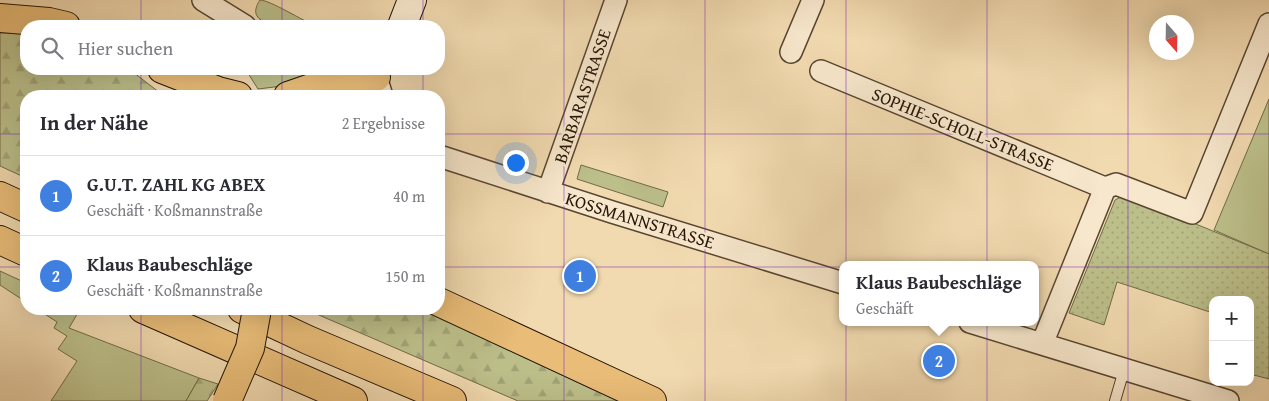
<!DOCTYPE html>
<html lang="de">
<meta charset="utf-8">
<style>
body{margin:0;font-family:"Gentium Book Plus",serif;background:#f7f7f7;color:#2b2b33}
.controls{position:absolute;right:15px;bottom:15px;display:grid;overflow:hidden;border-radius:10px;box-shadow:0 5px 20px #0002}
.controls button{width:45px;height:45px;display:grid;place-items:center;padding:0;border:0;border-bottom:1px solid #e1e1e2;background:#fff;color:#2b2b33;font:25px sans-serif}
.compass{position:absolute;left:1149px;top:15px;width:45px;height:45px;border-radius:50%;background:#fff;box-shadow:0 5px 20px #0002;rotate:160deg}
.you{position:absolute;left:515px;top:162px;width:18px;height:18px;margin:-12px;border:4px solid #fff;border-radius:50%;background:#1a73e8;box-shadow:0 0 0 8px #1a73e833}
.badge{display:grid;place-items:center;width:32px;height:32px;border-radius:50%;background:#d93025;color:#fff;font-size:16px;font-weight:700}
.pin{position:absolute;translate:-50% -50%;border:2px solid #fff;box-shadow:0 1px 5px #0006}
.popup{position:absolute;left:839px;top:261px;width:200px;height:65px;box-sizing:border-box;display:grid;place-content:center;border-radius:10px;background:#fff;filter:drop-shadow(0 1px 4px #0005);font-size:16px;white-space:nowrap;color:#7c7c81}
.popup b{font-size:19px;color:#2b2b33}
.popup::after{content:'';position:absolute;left:50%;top:100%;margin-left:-10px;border:10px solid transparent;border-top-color:#fff}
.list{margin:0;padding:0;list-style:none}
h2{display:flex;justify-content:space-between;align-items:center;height:65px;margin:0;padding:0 20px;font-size:21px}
h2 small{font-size:16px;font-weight:400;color:#7c7c81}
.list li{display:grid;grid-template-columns:32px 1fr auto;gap:15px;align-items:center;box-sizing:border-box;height:80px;padding:0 20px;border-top:1px solid #e1e1e2}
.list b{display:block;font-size:19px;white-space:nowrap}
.list p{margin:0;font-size:16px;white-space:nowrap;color:#7c7c81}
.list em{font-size:16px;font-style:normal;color:#7c7c81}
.icon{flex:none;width:28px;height:28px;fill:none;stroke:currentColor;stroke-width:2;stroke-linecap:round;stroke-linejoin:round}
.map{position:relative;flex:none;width:1269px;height:401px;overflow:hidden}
.search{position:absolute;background:#fff;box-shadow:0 5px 20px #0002;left:20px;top:20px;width:425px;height:55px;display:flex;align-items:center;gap:12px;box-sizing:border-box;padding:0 18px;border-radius:20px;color:#7c7c81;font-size:19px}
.panel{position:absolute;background:#fff;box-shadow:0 5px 20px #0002;left:20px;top:90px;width:425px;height:225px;border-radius:20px}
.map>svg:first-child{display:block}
</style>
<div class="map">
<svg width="1269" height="401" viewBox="0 0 1269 401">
<defs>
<pattern id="forest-firs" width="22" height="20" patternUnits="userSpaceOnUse" patternTransform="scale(1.25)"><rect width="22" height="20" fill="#bcbf8a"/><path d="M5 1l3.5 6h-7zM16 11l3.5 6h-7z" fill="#a1a376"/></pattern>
<pattern id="garden-dots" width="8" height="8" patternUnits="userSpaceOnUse" patternTransform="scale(1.25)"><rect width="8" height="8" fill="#bcbf8a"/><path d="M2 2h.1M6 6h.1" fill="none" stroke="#a1a376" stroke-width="1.8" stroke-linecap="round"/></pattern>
</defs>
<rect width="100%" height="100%" fill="#f2dab0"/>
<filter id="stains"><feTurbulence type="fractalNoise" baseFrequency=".004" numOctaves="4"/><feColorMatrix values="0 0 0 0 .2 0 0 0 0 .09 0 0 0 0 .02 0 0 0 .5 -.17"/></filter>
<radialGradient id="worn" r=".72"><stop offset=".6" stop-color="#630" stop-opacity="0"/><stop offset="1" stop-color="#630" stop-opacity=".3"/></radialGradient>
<path fill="#bcbf8a" stroke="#716a48" d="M 260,0 C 270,0 303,21 316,26 C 301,26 239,31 260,0 Z
M 322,69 L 331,71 L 290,85 L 258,89 L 246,70 Z
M 1269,99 L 1269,254 L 1214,230 Z
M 581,165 L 668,192 L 663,207 L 577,179 Z
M 0,271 L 26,283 L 26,302 L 0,285 Z
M 37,309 L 80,309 L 69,328 L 199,378 L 186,401 L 51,401 L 77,361 L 58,349 L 67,336 L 54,328 L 57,322 Z"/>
<path fill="url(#forest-firs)" stroke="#716a48" d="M 19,32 L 26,33 L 26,69 L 129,69 L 164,96 L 26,96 L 26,178 L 0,166 L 0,33 Z
M 305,309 L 419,309 L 618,401 L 518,401 Z
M 199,378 L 218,384 L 207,401 L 186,401 Z"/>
<path fill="url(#garden-dots)" stroke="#716a48" d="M 1125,195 L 1269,254 L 1269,379 L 1250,374 L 1250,300 L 1213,300 L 1213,313 L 1117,282 L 1104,325 L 1069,313 L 1115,200 Z"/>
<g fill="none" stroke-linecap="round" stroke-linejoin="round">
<g stroke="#594631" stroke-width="12">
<path id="lane" d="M 1115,401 L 1124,370"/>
</g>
<g stroke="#594631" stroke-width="24">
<path id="street" d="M 203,0 L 245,26
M 791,52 L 813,0
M 821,71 L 1105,188
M 376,77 L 382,96
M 439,156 L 612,212 L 843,283
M 548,192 L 616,0
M 970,322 L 1228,401
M 1042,344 L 1105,188 L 1116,184 L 1192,213 L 1269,24"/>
</g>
<g stroke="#261507" stroke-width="30">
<path id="secondary" d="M 402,26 L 412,0"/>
</g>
<g stroke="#261507" stroke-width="30">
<path id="primary" d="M 0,18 L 49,22 L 66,26
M 162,69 L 218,91 L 238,96
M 288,96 L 346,76 L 376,77"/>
</g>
<g stroke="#261507" stroke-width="30">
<path id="highway" d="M 0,196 L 26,208
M 0,240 L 26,252
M 439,302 L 652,401
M 143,309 L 353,401
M 242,309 L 308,340 L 452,401"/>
</g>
<use href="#lane" stroke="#f7e7cc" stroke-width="10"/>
<use href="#street" stroke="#f7e7cc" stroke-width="21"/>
<use href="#secondary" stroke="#f7e7cc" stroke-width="28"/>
<use href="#primary" stroke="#e9bd78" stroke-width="28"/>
<use href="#highway" stroke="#e9bd78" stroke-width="28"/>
<g stroke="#261507" stroke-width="30" stroke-linecap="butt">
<path id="primary-bridge" d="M 227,401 L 250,348 L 257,309"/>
</g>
<use href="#primary-bridge" stroke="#e9bd78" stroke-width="28"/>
</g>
<path fill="none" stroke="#7b2cbf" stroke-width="1" stroke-opacity="0.55" d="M 141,0 L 141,26M 282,0 L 282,26M 423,0 L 423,26M 564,0 L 564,401M 705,0 L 705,401M 846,0 L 846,401M 987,0 L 987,401M 1128,0 L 1128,401M 141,69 L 141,96M 282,69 L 282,96M 423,69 L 423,96M 0,134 L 26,134M 439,134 L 1269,134M 0,267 L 26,267M 439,267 L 1269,267M 141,309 L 141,401M 282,309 L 282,401M 423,309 L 423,401"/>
<g text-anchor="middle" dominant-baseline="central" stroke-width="4.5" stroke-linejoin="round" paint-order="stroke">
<g font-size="18" fill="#261507" stroke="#f7e7cc">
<text transform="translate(582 96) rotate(-71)">BARBARASTRASSE</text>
<text transform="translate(963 129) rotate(22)">SOPHIE-SCHOLL-STRASSE</text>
<text transform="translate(640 220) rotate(17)">KOSSMANNSTRASSE</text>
</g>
</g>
<rect width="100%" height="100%" filter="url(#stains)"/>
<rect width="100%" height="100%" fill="url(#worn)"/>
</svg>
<div class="controls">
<button>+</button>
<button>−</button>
</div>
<svg class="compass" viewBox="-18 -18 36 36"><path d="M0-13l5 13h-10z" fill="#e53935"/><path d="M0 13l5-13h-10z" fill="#7c7c81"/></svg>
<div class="you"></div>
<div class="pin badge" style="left:580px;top:276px;background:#3f7fe0">1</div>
<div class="pin badge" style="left:939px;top:361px;background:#3f7fe0">2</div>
<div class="popup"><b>Klaus Baubeschläge</b>Geschäft</div>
<div class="search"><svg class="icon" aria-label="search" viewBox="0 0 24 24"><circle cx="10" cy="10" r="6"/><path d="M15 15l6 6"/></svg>Hier suchen</div>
<section class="panel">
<h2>In der Nähe<small>2 Ergebnisse</small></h2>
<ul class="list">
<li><span class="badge" style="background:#3f7fe0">1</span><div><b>G.U.T. ZAHL KG ABEX</b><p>Geschäft · Koßmannstraße</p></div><em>40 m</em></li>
<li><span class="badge" style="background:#3f7fe0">2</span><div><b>Klaus Baubeschläge</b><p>Geschäft · Koßmannstraße</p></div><em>150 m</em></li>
</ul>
</section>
</div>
